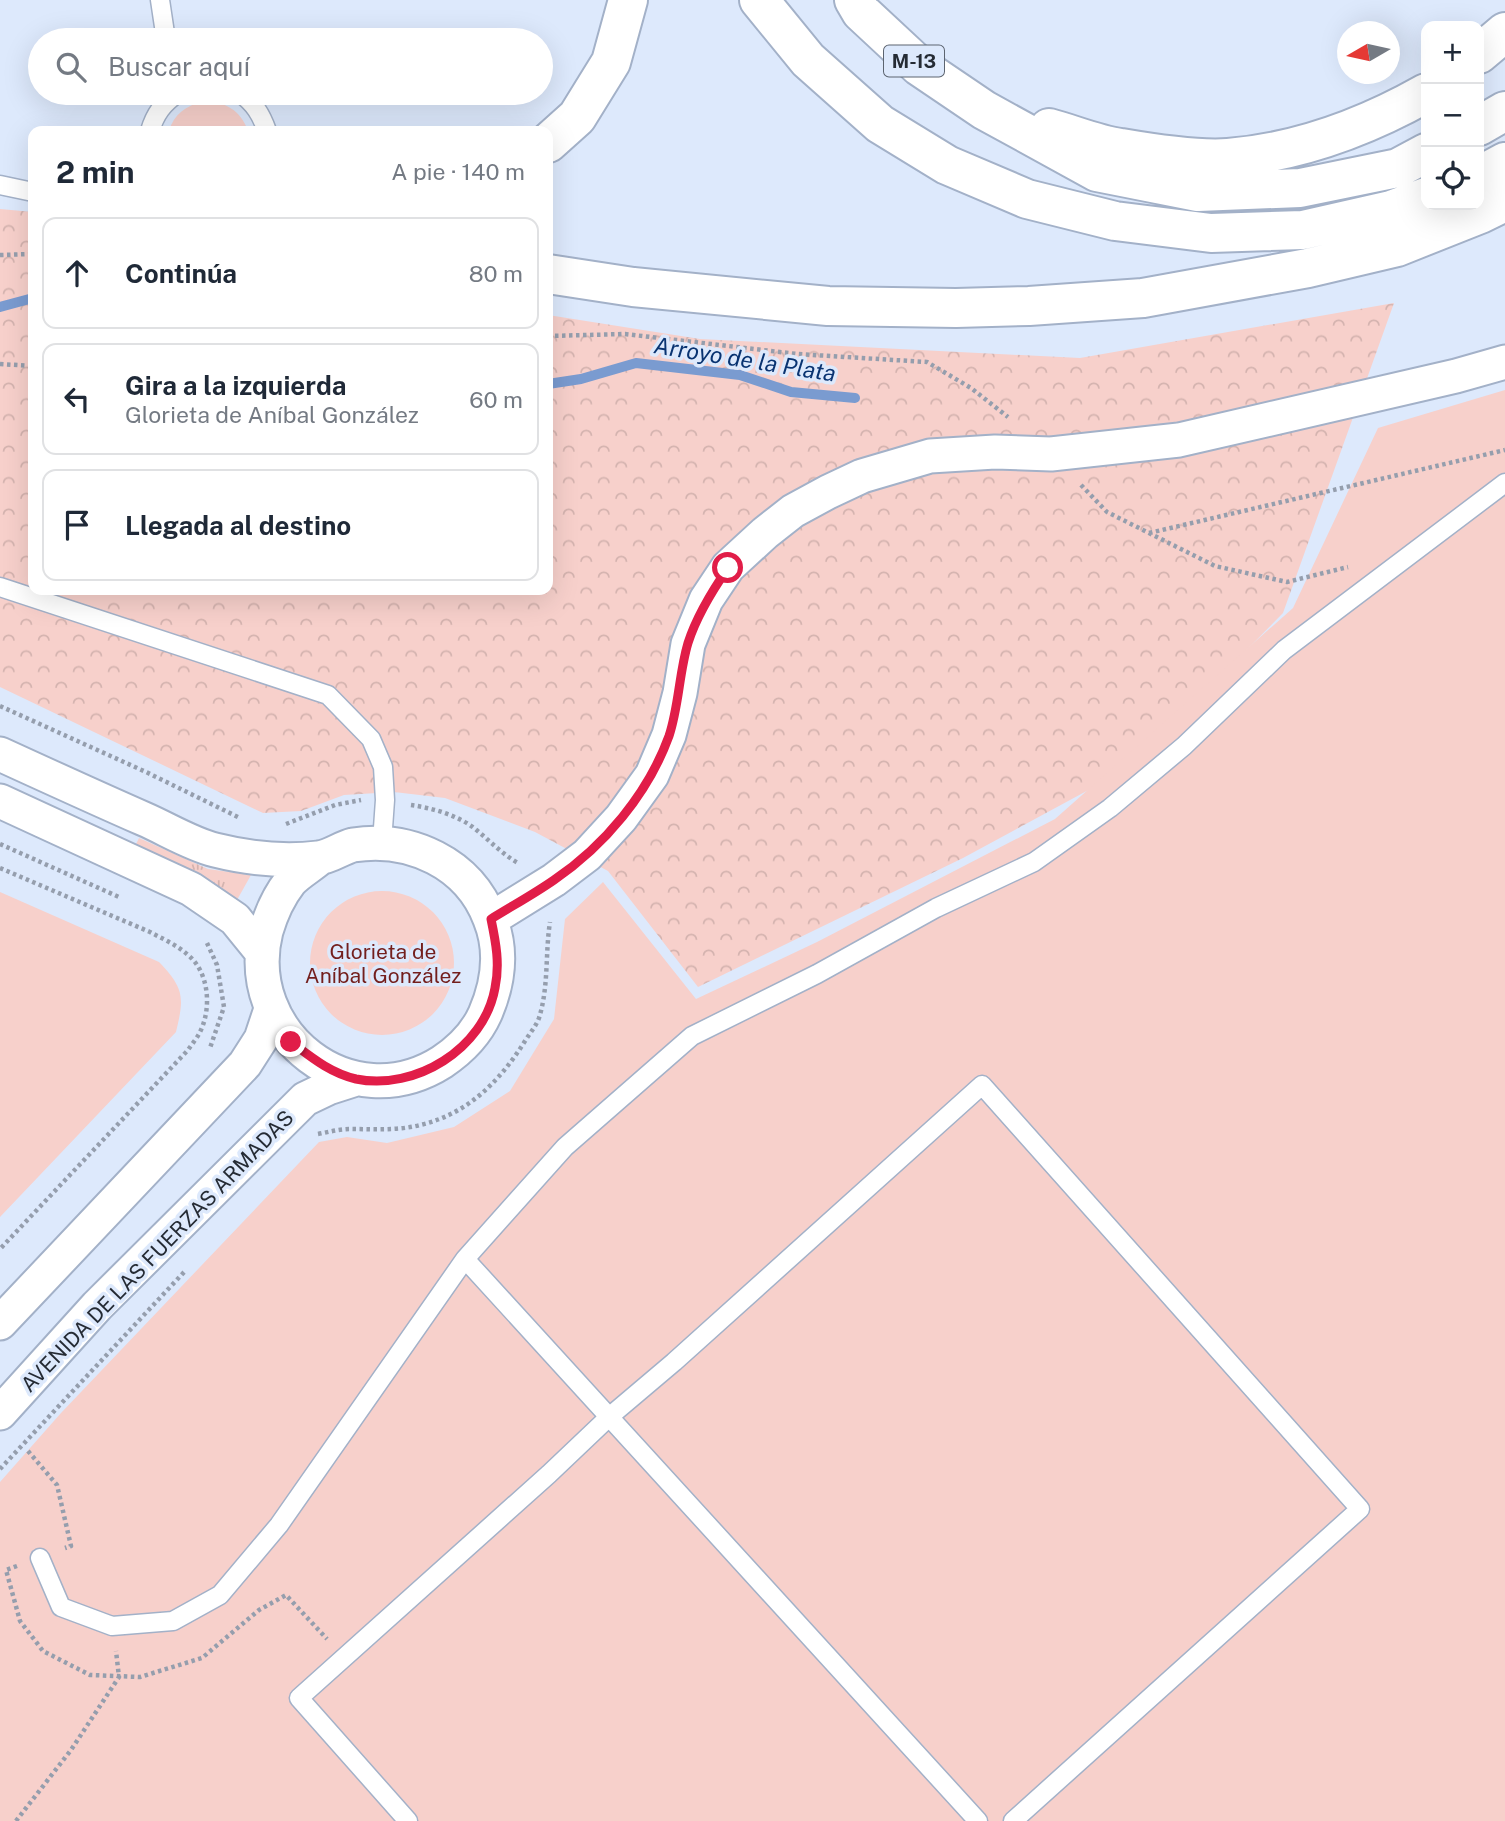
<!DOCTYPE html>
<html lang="es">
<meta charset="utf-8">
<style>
body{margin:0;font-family:"Public Sans",sans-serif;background:#f2f2f3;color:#1f2937}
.controls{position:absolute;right:21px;top:21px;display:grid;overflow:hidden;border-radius:14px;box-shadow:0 7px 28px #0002}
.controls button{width:63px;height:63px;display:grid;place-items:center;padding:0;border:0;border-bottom:2px solid #e0e1e3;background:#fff;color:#1f2937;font:35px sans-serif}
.compass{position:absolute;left:1337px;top:21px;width:63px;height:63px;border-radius:50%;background:#fff;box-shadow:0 7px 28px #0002;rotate:261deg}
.stop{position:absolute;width:21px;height:21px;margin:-16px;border:5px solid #e11d48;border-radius:50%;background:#fff}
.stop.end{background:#e11d48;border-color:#fff;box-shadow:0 2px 7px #0008}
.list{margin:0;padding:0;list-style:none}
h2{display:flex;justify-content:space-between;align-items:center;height:91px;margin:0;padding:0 28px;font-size:30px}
h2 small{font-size:23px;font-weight:400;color:#747a83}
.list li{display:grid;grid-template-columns:46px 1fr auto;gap:21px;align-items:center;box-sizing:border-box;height:112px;margin:0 14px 14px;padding:0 14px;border:2px solid #e0e1e3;border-radius:14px}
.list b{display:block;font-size:26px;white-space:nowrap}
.list p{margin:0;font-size:23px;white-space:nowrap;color:#747a83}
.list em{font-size:23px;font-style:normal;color:#747a83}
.icon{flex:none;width:38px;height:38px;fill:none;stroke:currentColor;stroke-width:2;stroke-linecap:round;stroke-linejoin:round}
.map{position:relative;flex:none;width:1505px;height:1821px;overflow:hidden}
.search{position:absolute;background:#fff;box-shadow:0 7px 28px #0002;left:28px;top:28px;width:525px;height:77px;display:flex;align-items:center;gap:18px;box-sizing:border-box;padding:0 24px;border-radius:38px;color:#747a83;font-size:26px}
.panel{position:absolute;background:#fff;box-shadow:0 7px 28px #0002;left:28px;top:126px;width:525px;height:469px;border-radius:14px}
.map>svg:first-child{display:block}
</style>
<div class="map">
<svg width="1505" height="1821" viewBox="0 0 1505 1821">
<defs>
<pattern id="grass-tufts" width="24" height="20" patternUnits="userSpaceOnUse" patternTransform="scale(1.75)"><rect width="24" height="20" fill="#f7d0cb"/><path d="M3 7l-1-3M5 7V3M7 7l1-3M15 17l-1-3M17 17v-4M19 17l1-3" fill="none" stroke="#d4b3af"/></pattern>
<pattern id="park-crowns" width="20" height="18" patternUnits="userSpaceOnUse" patternTransform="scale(1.75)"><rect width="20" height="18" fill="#f7d0cb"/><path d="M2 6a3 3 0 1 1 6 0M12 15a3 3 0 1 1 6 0" fill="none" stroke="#d4b3af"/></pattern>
</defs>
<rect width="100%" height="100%" fill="#dde9fc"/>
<path fill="url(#grass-tufts)" d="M 139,838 L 208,869 L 251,875 L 237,900 L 207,880 L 136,844 Z"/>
<path fill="url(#park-crowns)" d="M 0,209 L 33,212 L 33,590 L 548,590 L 548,315 L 700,339 L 1080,358 L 1394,303 L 1283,613 L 1131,767 L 963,858 L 698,987 L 608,871 L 535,832 L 445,798 L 394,792 L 344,795 L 301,811 L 263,813 L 0,687 Z"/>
<path fill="#f7d0cb" d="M 203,101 C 224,101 241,110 248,131 L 169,131 C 174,114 186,106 203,101 Z
M 1505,390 L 1505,1821 L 0,1821 L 0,1482 L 61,1413 L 319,1142 L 347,1137 L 387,1143 L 454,1127 L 510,1091 L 554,1019 L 565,919 L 603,882 L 696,999 L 817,942 L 1055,819 L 1293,608 L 1378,428 Z
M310 963a72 72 0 1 1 144 0a72 72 0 1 1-144 0Z
M 0,892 L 159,962 C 185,989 184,998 176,1032 L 0,1217 Z"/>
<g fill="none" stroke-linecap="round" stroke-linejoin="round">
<path stroke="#7a9bd0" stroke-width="10" d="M 0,307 L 33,298
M 548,384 L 581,379 L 636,363 L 740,375 L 791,392 L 855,398"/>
<g stroke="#a3b1c8" stroke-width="21">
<path id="lane" d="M 160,0 L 166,40
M 240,93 C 254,103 261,114 267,131
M 150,131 C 155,114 163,103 178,93
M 0,185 L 33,192
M 0,587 L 328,695 L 371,739 L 383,767 L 385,800 L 382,842
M 465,1259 L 978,1821
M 40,1558 L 61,1607 L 112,1626 L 173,1621 L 220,1595 L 279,1525 L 465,1259 L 565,1147 L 692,1036 L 817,974 L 936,908 L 1034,862 L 1110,808 L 1184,746 L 1284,650 L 1505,483
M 408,1821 L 299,1698 L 549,1474 L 609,1417 L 674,1362 L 982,1085 L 1360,1509 L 1013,1821"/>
</g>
<g stroke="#a3b1c8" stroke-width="37">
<path id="street" d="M 0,754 C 48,776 96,798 144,819 C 167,829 191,844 215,850 C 247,858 284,862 318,858 C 330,857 341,848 353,845 C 410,836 469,863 490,919 C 503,951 498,984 485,1014 C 476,1034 460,1050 442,1062 C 351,1120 240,1034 266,931 C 271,914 279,896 290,882 C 298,873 311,866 320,858
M 0,801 L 191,889 L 235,919 L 261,951
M 491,919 L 554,880 L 587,855 L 621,818 L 652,775 L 669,735 L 680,693 L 688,644 L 706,600 L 728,567 L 765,533 L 793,511 L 828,492 L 862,476 L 930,456 L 995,452 L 1051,454 L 1179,440 L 1456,376 L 1505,362
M 0,1323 L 245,1064 L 261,1039 L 271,1009
M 0,1413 L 97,1306 L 305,1099 L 328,1088 L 356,1079"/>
</g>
<g stroke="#a3b1c8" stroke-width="42">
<path id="highway" d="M 759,0 L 808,60 L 880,124 L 947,165 L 1027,199 L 1115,221 L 1211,233 L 1303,230 L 1391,210 L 1426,197
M 854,0 L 861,12 L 919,66 L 984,110 L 1097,172 L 1198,192 L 1300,188 L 1398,168 L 1426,153
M 1479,54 L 1505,32
M 1479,126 L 1505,111
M 1049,128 C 1072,134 1097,145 1121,148 C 1150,153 1200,160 1228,158 C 1299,152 1364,128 1426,93
M 548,143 L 577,117 L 611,62 L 628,0
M 1479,176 L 1505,162
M 548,274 L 633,287 L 828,306 L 956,308 L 1029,306 L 1143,298 L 1308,268 L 1397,247 L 1480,214 L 1505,202"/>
</g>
<path stroke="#959ead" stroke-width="4.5" stroke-dasharray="3.5 3.5" stroke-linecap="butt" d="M 0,255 L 33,254
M 548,336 L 625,334 L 797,354 L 927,362 L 971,388 L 1008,417
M 0,364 L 33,366
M 1081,485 L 1107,512 L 1215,566 L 1287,582 L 1348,567
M 1149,533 L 1505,450
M 0,706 L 146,772 L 240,818
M 411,805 C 432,808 457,815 474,828 C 489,840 502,854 518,863
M 286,824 L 335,805 L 361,800
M 0,844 L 119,897
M 0,868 L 150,932 C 163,939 177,945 188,955 C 209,972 212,1008 200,1032 C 197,1038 192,1044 188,1050 L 0,1249
M 207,943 L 217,965 L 224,1007 L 210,1048
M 318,1134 C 329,1132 339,1129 350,1129 C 373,1129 397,1131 420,1125 C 468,1114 500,1081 525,1041 C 530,1033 536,1026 539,1018 C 549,986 545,954 550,922
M 28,1451 L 57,1485 L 71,1546 L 65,1548
M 0,1469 L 186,1270
M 17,1566 L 6,1570 L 20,1621 L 43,1651 L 90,1675 L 140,1677 L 202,1658 L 259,1610 L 286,1595 L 327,1639
M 16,1821 L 71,1750 L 119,1677 L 116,1651"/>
<use href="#lane" stroke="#fff" stroke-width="18"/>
<use href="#street" stroke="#fff" stroke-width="33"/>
<use href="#highway" stroke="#fff" stroke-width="38"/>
</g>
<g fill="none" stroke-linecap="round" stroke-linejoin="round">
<path stroke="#e11d48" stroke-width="9" d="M 291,1042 C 311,1057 330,1073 356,1079 C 415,1091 484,1049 495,988 C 500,964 496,943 491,919 C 512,906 534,894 554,880 C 604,846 648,794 669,736 C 679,706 679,673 688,643 C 697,615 712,591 728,568"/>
</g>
<g text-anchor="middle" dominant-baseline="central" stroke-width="7" stroke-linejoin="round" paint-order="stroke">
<rect fill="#dde9fc" stroke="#5c6470" stroke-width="2" x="884" y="45.5" width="60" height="31" rx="5"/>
<g font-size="19" font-weight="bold" fill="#252b34">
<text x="914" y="61">M-13</text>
</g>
<g font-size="21" fill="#731f1d" stroke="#dde9fc">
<text x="383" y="951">Glorieta de<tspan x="383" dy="24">Aníbal González</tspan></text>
</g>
<g font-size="21" fill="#252b34" stroke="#dde9fc">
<text transform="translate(157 1251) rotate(-46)">AVENIDA DE LAS FUERZAS ARMADAS</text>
</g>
<g font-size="23" font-style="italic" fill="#093371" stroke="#dde9fc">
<text transform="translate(745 359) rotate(9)">Arroyo de la Plata</text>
</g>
</g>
</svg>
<div class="controls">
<button>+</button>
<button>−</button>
<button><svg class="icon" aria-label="locate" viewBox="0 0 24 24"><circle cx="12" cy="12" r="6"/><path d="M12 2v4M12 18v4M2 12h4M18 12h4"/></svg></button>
</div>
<svg class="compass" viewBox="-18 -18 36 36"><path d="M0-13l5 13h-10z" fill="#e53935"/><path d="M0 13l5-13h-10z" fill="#747a83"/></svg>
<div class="stop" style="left:728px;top:568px"></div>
<div class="stop end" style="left:291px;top:1042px"></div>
<div class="search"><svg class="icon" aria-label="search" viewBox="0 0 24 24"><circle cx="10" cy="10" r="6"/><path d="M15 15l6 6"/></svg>Buscar aquí</div>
<section class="panel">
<h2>2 min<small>A pie · 140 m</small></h2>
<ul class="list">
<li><svg class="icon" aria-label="ahead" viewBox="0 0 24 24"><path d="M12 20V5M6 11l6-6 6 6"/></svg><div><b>Continúa</b></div><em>80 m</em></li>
<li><svg class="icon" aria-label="left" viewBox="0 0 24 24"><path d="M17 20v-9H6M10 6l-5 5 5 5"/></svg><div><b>Gira a la izquierda</b><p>Glorieta de Aníbal González</p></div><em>60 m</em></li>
<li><svg class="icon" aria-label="arrive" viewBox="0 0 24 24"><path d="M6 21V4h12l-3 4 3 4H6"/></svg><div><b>Llegada al destino</b></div></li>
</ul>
</section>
</div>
